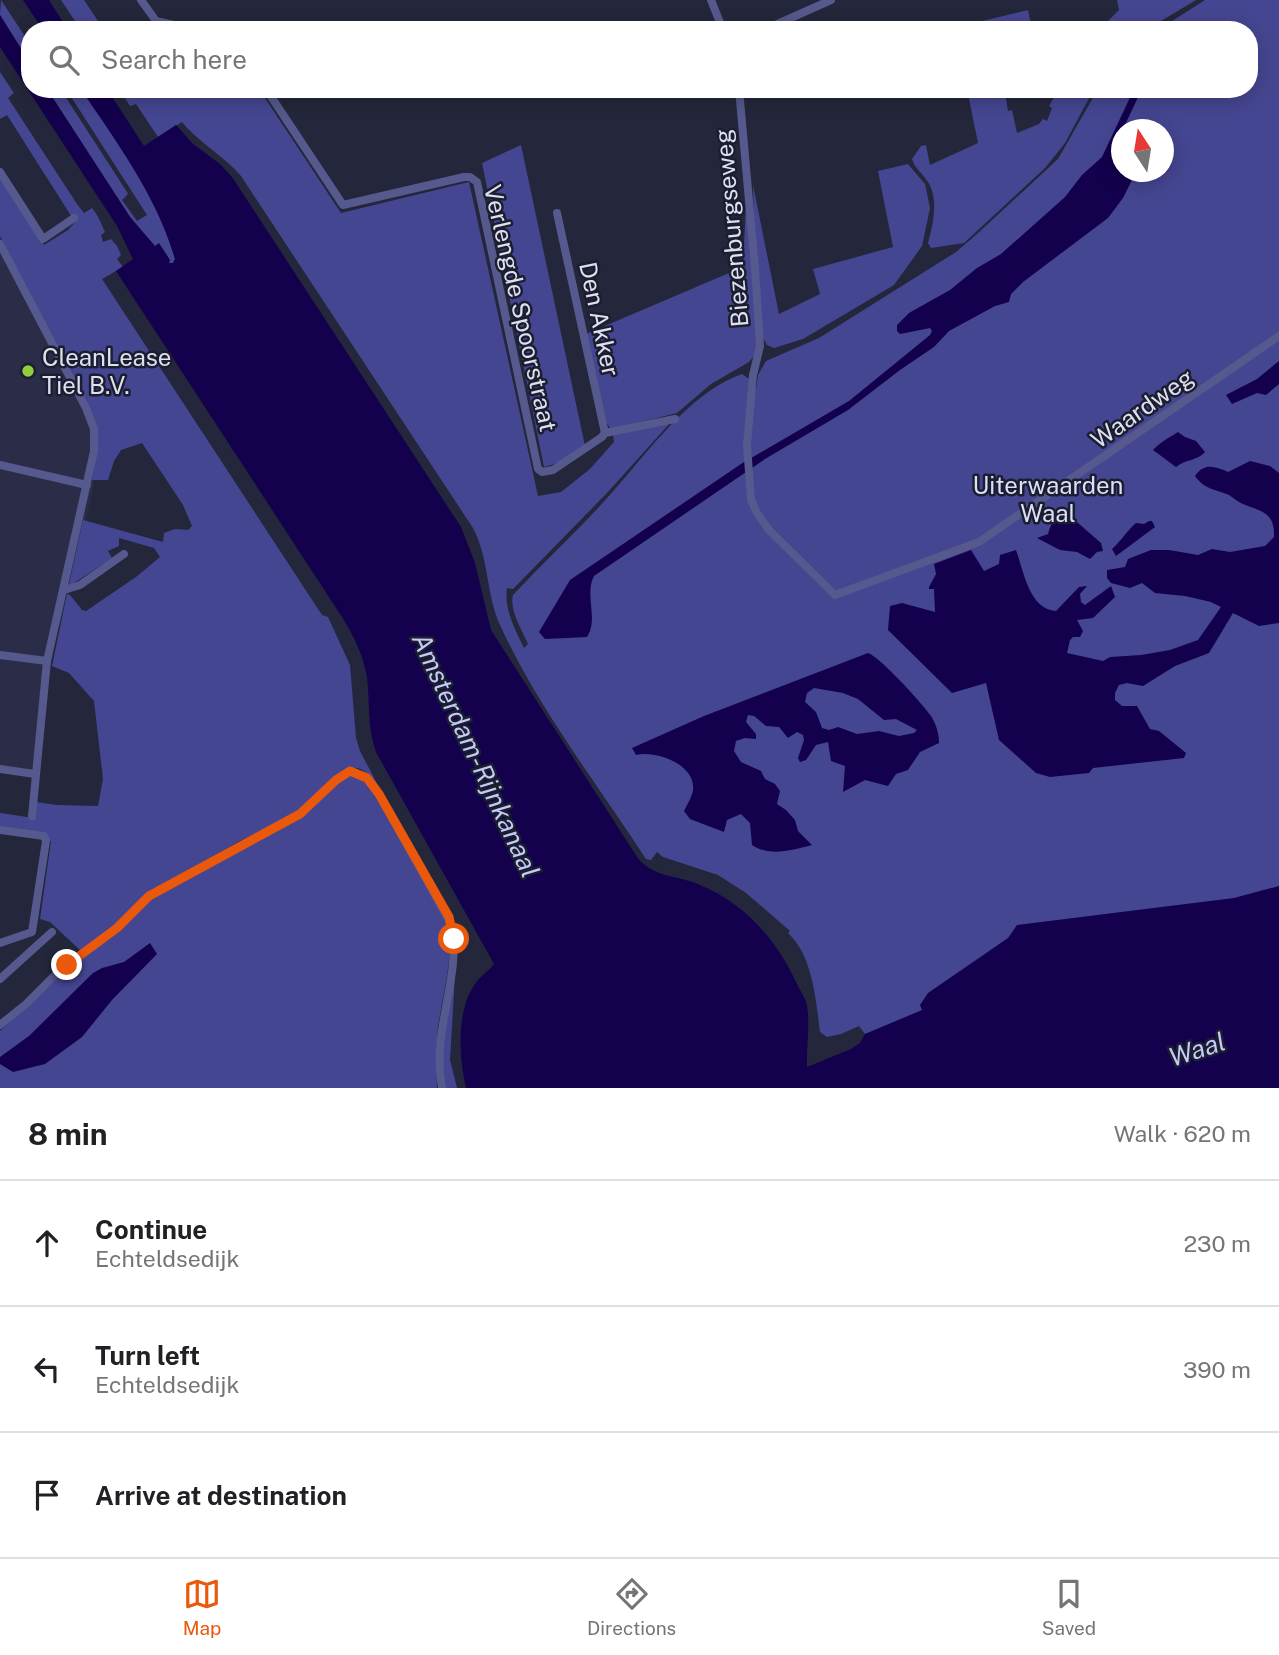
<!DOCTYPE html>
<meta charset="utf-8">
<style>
body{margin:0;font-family:"Public Sans",sans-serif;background:#f2f2f2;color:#202124}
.compass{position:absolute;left:1111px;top:119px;width:63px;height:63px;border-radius:50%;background:#fff;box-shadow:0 4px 18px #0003;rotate:348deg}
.stop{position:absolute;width:21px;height:21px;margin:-16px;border:5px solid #ea580c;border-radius:50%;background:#fff}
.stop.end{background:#ea580c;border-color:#fff;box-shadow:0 2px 7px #0008}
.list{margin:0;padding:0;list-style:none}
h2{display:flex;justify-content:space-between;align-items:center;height:91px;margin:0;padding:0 28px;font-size:30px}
h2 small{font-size:23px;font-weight:400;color:#757577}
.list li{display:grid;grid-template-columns:46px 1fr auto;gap:21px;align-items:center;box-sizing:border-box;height:126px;padding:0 28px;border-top:2px solid #e0e0e0}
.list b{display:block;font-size:26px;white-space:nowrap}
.list p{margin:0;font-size:23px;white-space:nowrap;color:#757577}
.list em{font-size:23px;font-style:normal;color:#757577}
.icon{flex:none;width:38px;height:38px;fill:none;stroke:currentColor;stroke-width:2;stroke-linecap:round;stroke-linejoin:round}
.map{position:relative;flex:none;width:1279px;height:1088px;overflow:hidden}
.search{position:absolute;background:#fff;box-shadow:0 4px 18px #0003;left:21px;right:21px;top:21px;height:77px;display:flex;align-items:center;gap:18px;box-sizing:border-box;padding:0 24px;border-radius:28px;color:#757577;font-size:26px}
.sheet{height:469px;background:#fff}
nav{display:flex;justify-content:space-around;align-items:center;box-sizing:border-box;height:98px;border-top:2px solid #e0e0e0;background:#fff;font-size:19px;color:#757577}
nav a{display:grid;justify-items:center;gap:4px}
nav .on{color:#ea580c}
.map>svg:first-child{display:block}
</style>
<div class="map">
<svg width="1279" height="1088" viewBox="0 0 1279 1088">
<rect width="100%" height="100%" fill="#24263b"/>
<path fill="#2b2d48" d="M 0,230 L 101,423 L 100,457 L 71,584 L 49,664 L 36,770 L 0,765 Z"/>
<path fill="#454691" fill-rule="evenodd" d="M 1,0 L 30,44 L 30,63 L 0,15 Z
M 61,0 L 84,0 L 104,30 L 81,30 Z
M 1117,0 L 1196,0 L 1146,30 L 1099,30 L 1119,10 Z
M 1205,0 L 1279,0 L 1279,887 L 865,1034 L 859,1026 L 841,1034 L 827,1037 L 820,1032 C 816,1001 813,956 788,933 L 790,931 L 746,893 L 718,875 L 663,857 L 657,852 L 651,860 L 646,859 C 597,784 537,706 500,625 C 486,594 489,558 473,528 L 241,176 C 223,155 199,143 182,122 L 158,137 L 136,104 L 130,106 L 119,89 L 259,89 L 341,213 L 469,182 L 538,496 L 561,492 L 590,469 L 614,442 L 613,434 L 671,422 L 607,493 L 513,589 L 507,588 C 504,610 515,629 524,648 L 528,644 C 522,630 509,610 513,595 C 541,565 571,537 599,507 C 639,465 686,393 742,374 L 749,379 L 751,392 L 756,390 L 758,375 L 766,361 L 819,338 L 956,252 L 977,234 L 1058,159 L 1098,89 L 1249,89 L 1249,30 L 1158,30 ZM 1122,130 L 1164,130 L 1164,172 L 1122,172 Z
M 1028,10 L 1032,30 L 954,30 L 953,28 Z
M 0,72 L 14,93 L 8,98 L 77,204 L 84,213 L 92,208 C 98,215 101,223 105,232 L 101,235 L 103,242 L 111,239 L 117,246 L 121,255 L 117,259 L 123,267 L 102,279 L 322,615 L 328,617 L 350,665 L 356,738 L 360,751 L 383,795 C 374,783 367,765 350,768 L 297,813 L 240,841 L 148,894 L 124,918 L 81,951 L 50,922 L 40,919 L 51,841 L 0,826 L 0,813 L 34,818 L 36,802 L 57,805 L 98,806 L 103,779 L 94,701 L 69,673 L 52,666 L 67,594 L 70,595 L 82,610 L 86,611 L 136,577 L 160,557 L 154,548 L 119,538 L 119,546 L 108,551 L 112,558 L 71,585 L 69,584 L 83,520 L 163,542 L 164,533 L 175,529 L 188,530 L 192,526 L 183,505 L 142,443 L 121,450 L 114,461 L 108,480 L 92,480 L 97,451 L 96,423 L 0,236 L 0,179 L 44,245 L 68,230 L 75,222 L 7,115 L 0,119 Z
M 47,89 L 60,89 L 63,93 L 127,192 L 128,194 L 122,200 L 137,221 L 147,215 L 66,89 L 81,89 C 117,143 157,196 175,259 L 173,263 L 169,263 L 157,245 L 155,247 L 130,217 Z
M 967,89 L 1015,89 L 1005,92 L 1008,111 L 1012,110 L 1017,133 L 1039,124 L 1043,119 L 1047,121 L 1052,108 L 1049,106 L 1059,89 L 1094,89 L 1065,143 L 1045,168 L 964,243 L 931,248 L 928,243 C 933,224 939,200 928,182 C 923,174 915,169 912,159 L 921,146 L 926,145 L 930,165 L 978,143 Z
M 521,145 L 585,446 L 558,463 L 544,467 L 482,163 Z
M 908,164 L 925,184 L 930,208 L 922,246 L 894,285 L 803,339 L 774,348 L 767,345 L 763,338 L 754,220 L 753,185 L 779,314 L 820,294 L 813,269 L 893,247 L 878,171 Z
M 746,204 L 750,232 L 757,352 L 749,362 L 711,384 L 677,413 L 616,428 L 610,428 L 605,420 L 586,334 L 743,267 Z
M 349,774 L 368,782 L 448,923 C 454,959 443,992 438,1027 C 436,1047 436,1068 437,1088 L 0,1088 L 0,1031 L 68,967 L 119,932 L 151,899 L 238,848 L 282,826 Z
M 456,958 L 450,1060 L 457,1088 L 445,1088 L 441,1062 Z"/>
<path fill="#13014d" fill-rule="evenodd" d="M 23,0 L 49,0 L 68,30 L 43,30 Z
M 0,15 L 30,63 L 30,89 L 47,89 L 130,217 L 155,246 L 159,243 L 170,260 L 169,263 L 173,263 L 175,259 C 157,196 117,143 81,89 L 107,89 L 144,146 L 176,125 L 193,144 L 220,164 L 232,177 L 461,527 L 475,563 L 491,630 L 637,857 C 653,878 678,875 700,885 C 745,904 776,939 796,982 C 799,989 804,996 806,1002 C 811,1019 806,1048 807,1067 L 851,1049 L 860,1043 L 865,1034 L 922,1010 L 920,1005 L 928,993 L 1008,938 L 1017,925 L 1234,898 L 1279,886 L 1279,1088 L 466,1088 C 459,1057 456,1011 475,984 C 480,976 489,971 494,964 L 376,752 C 367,727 370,703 367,677 C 363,655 354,636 342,617 L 116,271 L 133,259 L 117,226 L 0,47 Z
M 1134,89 L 1142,89 L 1113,150 L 1121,150 L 1122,172 L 1136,172 L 1123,198 L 1108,218 L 1023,282 L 1011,294 L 1009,302 L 995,306 L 949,331 L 934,347 L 900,370 L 848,410 L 765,459 L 594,576 C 584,595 599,619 587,637 L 545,639 L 539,632 L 570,580 L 741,464 L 849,401 L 930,335 L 932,331 L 930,328 L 900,334 L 897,331 L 897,325 L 909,313 L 950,290 L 977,268 L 1001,254 L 1065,197 L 1082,175 L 1102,157 Z
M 1279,361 L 1279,384 L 1266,395 L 1257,393 L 1232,404 L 1226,395 L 1257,379 Z
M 1178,432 L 1185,437 L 1196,441 L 1205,452 C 1197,461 1186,459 1176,467 L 1153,450 C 1159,443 1170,437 1178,432 Z
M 1250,461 L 1270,466 L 1279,473 L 1279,623 L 1259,626 L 1233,613 L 1209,653 L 1175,666 L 1143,686 L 1127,683 L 1119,685 L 1115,693 L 1115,700 L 1122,706 L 1137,706 L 1150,729 L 1159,731 L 1186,753 L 1184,758 L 1093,768 L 1089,773 L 1050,777 L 1036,773 L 999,740 L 986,683 L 952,693 L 888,630 L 890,606 L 902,603 L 935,612 L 934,589 L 929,589 L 929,587 L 936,574 L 934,564 L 971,550 L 984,571 L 999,564 L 1000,555 L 1016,550 C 1024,572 1029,609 1056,611 L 1079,587 L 1087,586 L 1080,594 L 1081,602 L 1085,605 L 1111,586 L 1115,597 L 1093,618 L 1077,620 L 1083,631 L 1080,637 L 1073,637 L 1070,640 L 1067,653 L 1103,661 L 1110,657 L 1141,655 L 1170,650 L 1198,640 L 1221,607 L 1211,602 L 1185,596 L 1155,593 L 1142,583 L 1130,588 L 1111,583 L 1107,578 L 1107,570 L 1125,567 L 1128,559 L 1151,550 L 1169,550 L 1198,555 L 1212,549 L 1230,552 L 1265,546 L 1274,537 C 1275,512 1262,512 1243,504 C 1238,502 1234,498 1229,495 C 1215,489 1205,490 1195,476 C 1204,463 1214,466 1228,472 Z
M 1070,516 L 1101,543 L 1103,551 L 1097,552 L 1090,559 L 1077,552 L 1060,550 L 1037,538 L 1048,534 C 1052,520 1056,517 1070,516 Z
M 1149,521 L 1152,521 L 1155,527 L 1116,556 L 1112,549 C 1121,541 1126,532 1136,523 L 1144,524 Z
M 868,653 C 880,657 923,704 931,716 C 936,724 939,733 939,743 L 920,752 L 908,770 L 896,774 L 888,786 L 865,780 L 843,792 L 845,766 L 831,761 L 828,742 L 816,745 L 806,760 L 800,762 L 798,758 L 804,740 L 803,735 L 797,732 L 788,738 L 779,727 L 766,726 L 754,716 L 748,715 L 746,722 L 756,734 L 756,739 L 745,738 L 736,741 L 734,751 L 741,762 L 761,771 L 765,779 L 775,784 L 780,791 L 777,804 L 786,810 L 795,820 L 798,831 L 812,845 C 792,850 770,857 752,845 L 750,823 L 741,814 L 727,820 L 724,832 L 690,819 L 684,811 C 687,805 692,797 693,790 C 696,764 655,750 636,755 L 632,748 L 704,716 ZM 814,688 L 843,693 L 858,699 L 884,720 L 896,719 L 917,730 L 914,733 L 899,736 L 879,731 L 857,734 L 838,727 L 829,730 L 822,728 L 816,712 L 805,702 L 807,693 Z
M 150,943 L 157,954 L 112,1000 L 82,1037 L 45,1064 L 13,1072 L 0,1064 L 0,1057 L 29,1036 L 93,973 L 102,968 L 124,962 Z"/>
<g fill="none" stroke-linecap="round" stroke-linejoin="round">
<path stroke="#55598d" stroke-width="8" d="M 141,0 L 156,21 L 196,30
M 711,0 L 723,30
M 764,30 L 831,0
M 266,89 L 343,205 L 464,177 L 470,177 L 477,182 L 538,469 L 542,472 L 553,470 L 602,437 L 605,433 L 675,419
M 739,89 L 755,268 L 760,346 L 753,375 L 747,445 L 751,500 L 757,513 L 769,530 L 835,595 L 979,542 L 1279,336
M 0,172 L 43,239 L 74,218
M 557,213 L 605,433
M 0,244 L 86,408 L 94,429 L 94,451 L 47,661 L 32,816
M 0,465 L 87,485
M 64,590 L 80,585 L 124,554
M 0,655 L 47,661
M 0,769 L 35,774
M 0,830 L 44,836 L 46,841 L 32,932 L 0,943
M 0,979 L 52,932
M 0,1025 L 26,1004 L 58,972 L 117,928 L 149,896 L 300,814 L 336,780 L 350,771 L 367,778 L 379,794 L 452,926 C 461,981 431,1029 442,1088"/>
</g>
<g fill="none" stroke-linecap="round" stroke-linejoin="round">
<path stroke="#ea580c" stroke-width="9" d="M 67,965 L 117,928 L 149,896 L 300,814 L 336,780 L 350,771 L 367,778 L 379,794 L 449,917 L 454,939"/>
</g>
<circle fill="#92cd3f" stroke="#1b1d30" stroke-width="2.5" cx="28" cy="371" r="7"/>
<g text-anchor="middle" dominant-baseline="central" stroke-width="5" stroke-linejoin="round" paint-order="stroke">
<g font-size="24" fill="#dee0ee" stroke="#1b1d30">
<text transform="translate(731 228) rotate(-95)">Biezenburgseweg</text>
<text transform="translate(521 308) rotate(77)">Verlengde Spoorstraat</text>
<text transform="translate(600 319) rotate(78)">Den Akker</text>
<text transform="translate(1142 408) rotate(-35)">Waardweg</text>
</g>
<g font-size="24" fill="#dee0ee" stroke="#1b1d30" text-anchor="start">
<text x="42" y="357">CleanLease<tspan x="42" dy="28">Tiel B.V.</tspan></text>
</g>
<g font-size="24" fill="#dcdff6" stroke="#1b1d30">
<text x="1048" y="485">Uiterwaarden<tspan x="1048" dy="28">Waal</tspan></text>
</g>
<g font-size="26" font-style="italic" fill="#c4c9f5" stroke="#1b1d30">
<text transform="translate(476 755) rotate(65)">Amsterdam-Rijnkanaal</text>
<text transform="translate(1197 1049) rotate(-18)">Waal</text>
</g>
</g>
</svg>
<svg class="compass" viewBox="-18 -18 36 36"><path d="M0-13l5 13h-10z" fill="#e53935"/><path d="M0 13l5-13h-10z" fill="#757577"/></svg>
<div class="stop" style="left:454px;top:939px"></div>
<div class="stop end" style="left:67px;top:965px"></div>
<div class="search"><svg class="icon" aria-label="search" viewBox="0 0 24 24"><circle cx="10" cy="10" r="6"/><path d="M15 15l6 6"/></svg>Search here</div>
</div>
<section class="sheet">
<h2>8 min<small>Walk · 620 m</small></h2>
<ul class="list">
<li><svg class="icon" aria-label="ahead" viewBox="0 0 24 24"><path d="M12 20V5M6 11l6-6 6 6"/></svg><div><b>Continue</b><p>Echteldsedijk</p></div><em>230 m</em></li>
<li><svg class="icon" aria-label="left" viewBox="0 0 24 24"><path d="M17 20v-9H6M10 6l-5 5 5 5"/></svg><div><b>Turn left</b><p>Echteldsedijk</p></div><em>390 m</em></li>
<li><svg class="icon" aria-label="arrive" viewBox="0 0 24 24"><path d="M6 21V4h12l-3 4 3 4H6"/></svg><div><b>Arrive at destination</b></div></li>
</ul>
</section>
<nav>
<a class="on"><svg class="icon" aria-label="map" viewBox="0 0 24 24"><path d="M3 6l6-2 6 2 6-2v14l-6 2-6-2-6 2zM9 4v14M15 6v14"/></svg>Map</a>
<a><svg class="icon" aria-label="directions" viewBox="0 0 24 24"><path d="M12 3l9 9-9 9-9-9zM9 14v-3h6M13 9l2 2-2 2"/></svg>Directions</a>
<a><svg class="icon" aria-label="saved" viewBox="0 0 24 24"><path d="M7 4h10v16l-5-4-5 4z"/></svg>Saved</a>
</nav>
